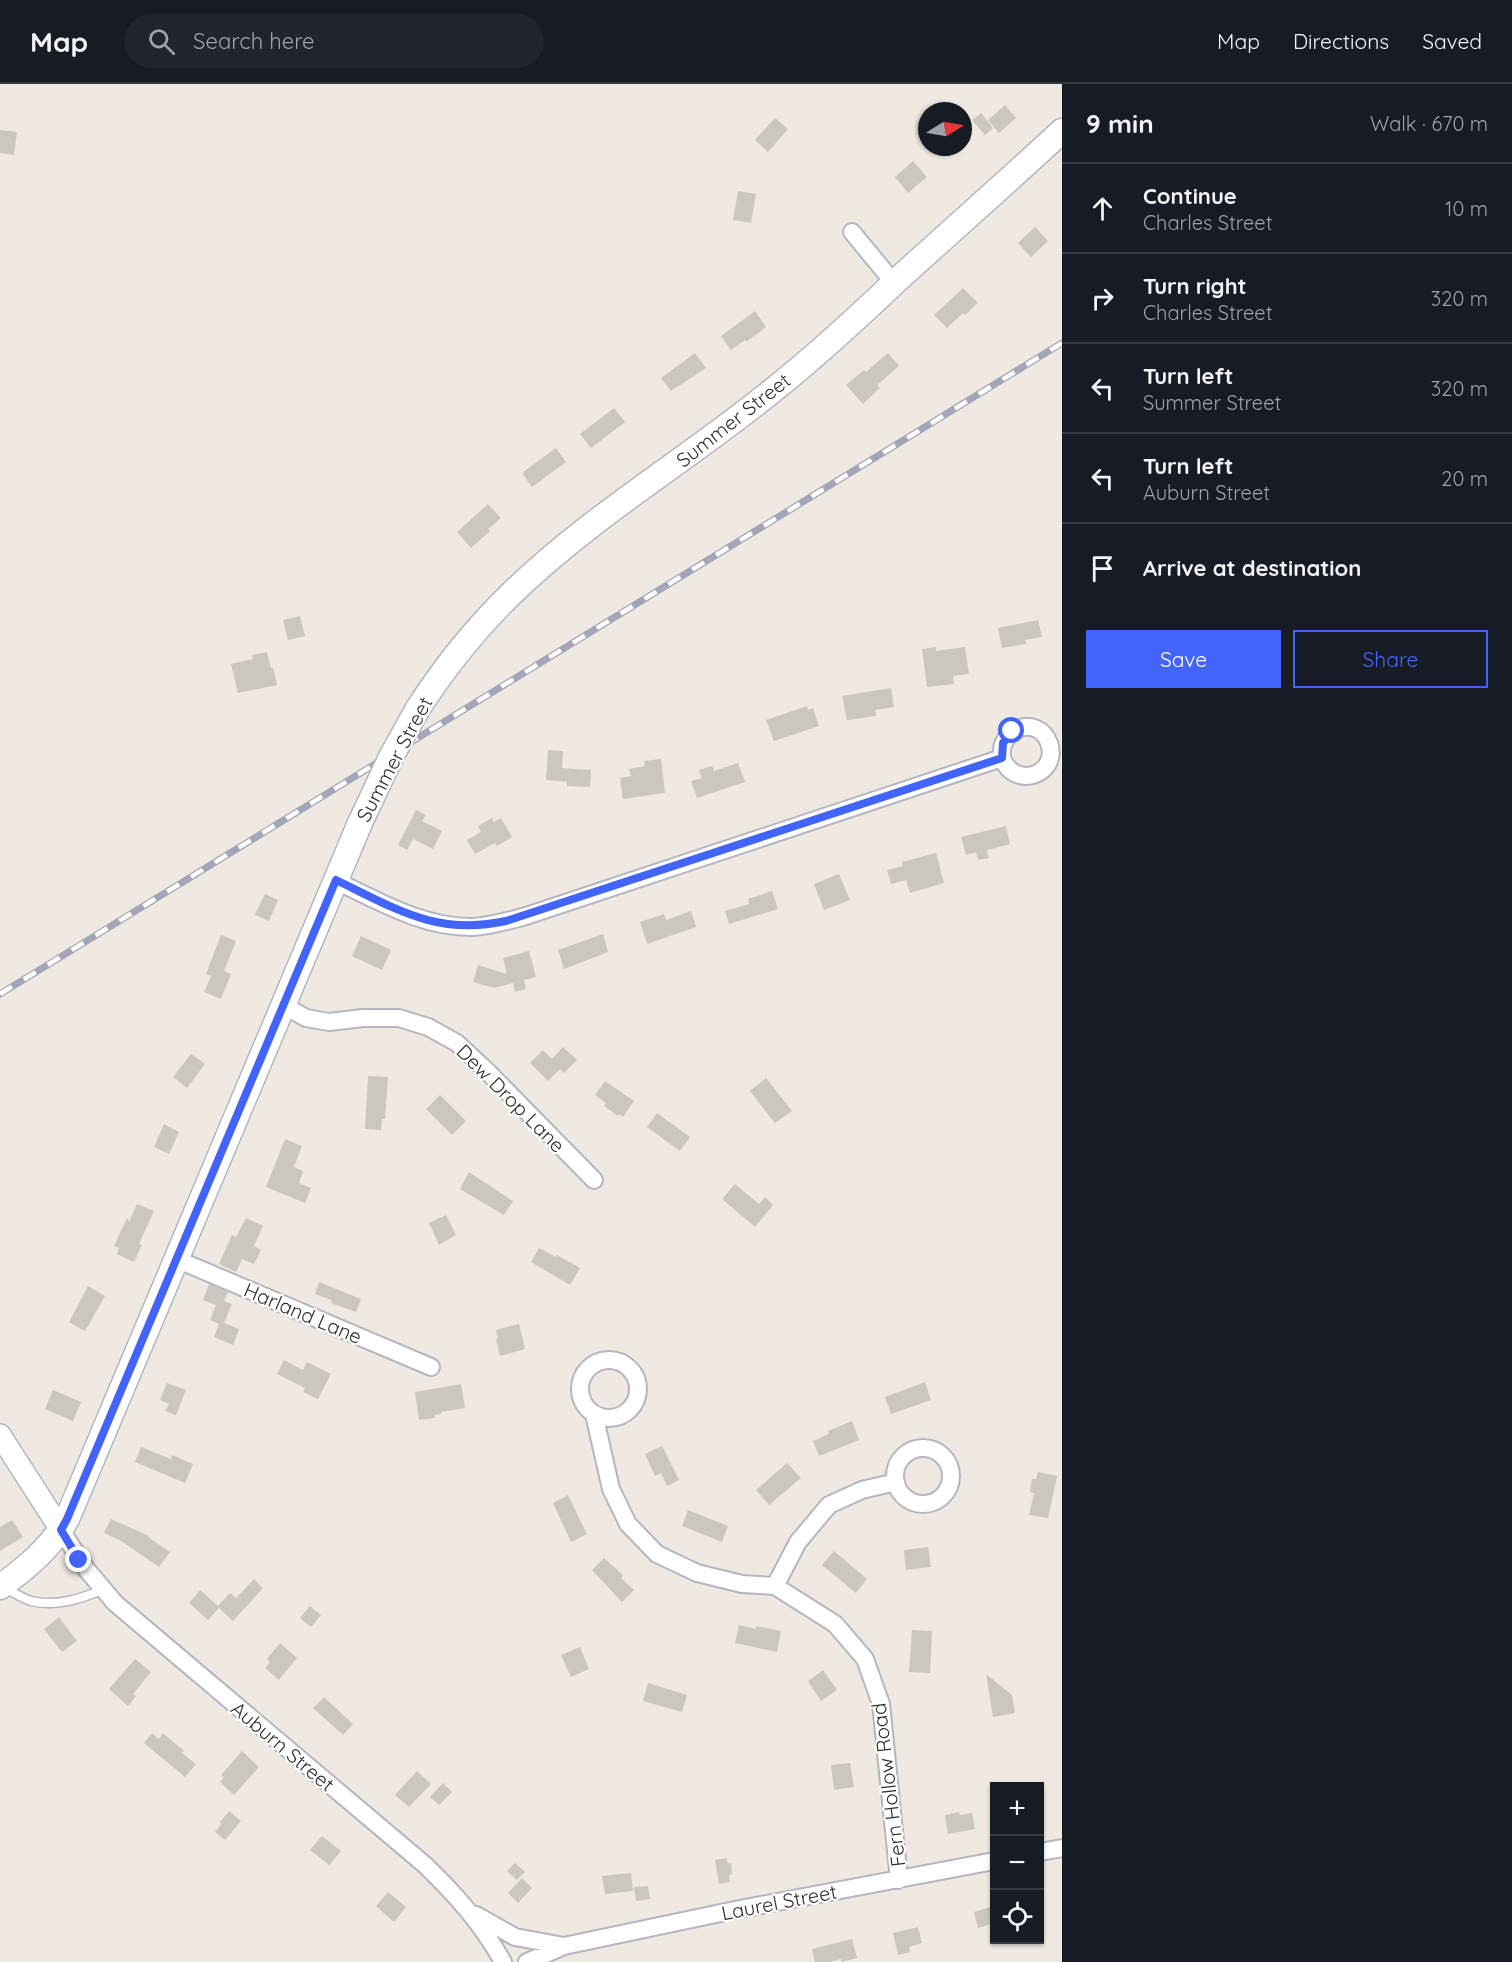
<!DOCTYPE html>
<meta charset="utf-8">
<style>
body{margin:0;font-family:Quicksand,sans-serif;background:#20242c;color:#f1f3f6}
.controls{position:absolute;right:18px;bottom:18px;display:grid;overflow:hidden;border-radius:0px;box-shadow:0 2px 4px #0004}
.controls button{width:54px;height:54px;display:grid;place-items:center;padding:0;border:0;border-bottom:2px solid #363941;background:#171b24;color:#f1f3f6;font:30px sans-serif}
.compass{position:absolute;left:918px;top:18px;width:54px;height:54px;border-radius:50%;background:#171b24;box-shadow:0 2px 4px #0004;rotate:79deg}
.stop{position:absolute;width:18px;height:18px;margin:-14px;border:4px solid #4264fb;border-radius:50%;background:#fff}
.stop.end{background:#4264fb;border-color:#fff;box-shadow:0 2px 6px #0008}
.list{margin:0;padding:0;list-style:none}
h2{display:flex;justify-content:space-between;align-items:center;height:78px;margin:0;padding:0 24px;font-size:26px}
h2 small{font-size:20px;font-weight:400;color:#9ea1a6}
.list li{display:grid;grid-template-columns:39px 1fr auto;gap:18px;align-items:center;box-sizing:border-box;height:90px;padding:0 24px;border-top:2px solid #363941}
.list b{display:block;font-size:22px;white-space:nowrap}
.list p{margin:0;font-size:20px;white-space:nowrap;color:#9ea1a6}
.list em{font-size:20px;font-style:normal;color:#9ea1a6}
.actions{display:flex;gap:12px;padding:18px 24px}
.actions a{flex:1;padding:14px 0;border:2px solid #4264fb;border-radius:0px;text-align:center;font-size:21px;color:#4264fb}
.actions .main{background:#4264fb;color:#fff}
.icon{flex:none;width:33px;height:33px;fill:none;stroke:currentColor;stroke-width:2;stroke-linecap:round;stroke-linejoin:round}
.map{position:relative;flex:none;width:1062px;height:1878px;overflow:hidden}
header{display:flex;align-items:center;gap:36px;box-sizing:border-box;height:84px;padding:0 30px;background:#171b24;border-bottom:2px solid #363941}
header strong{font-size:28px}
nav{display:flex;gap:33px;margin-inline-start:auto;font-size:21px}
.search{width:420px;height:54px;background:#20242c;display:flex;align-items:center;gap:15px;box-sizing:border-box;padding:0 21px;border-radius:33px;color:#9ea1a6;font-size:22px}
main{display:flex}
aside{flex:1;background:#171b24}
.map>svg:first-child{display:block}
</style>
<header>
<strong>Map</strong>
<div class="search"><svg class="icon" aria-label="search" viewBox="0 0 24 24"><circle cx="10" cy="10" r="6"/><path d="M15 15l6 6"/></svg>Search here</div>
<nav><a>Map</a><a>Directions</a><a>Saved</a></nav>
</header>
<main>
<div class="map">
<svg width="1062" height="1878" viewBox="0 0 1062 1878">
<rect width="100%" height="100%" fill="#efe9e1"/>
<path fill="#cbc7bf" d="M 1005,21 L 1016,34 L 999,49 L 988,36 Z
M 981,29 L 993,44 L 985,51 L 972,36 Z
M 775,34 L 788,45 L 768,68 L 755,56 Z
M 0,46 L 17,48 L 14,71 L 0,69 Z
M 913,77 L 927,93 L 908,109 L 895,93 Z
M 738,107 L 756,110 L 751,139 L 733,136 Z
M 1035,143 L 1048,157 L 1031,173 L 1018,159 Z
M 963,204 L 978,219 L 965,231 L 963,229 L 947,244 L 934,231 Z
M 755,227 L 766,243 L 746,258 L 745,256 L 731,266 L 721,252 Z
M 695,269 L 706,284 L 671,307 L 661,294 Z
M 888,269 L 899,282 L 877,301 L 880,304 L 863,320 L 846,301 L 864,286 L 866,288 Z
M 614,324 L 625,338 L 591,364 L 580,350 Z
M 556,364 L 566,378 L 532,403 L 522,389 Z
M 488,420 L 501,434 L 488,445 L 490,447 L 471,464 L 457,448 Z
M 300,532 L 305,552 L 288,556 L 283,536 Z
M 1038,536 L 1042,553 L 1025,556 L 1026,560 L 1002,564 L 998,544 Z
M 936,563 L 936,567 L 965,563 L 969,590 L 953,592 L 954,600 L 927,603 L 922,565 Z
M 267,568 L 271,584 L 273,584 L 277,601 L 238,609 L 231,580 L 253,575 L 252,571 Z
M 891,604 L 894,623 L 875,626 L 876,632 L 847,636 L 842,612 Z
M 807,622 L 808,626 L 813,624 L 819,642 L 774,657 L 766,636 Z
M 548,666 L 563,667 L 562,684 L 591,686 L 590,703 L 567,702 L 567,698 L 546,696 Z
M 661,675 L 665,709 L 623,715 L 620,694 L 631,692 L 629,685 L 645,682 L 644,677 Z
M 738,679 L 745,698 L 697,714 L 691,697 L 702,694 L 699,686 L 712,682 L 714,687 Z
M 416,726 L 426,731 L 422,737 L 442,747 L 433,765 L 413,755 L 407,766 L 398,761 Z
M 492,734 L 494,738 L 501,734 L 512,753 L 497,762 L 495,759 L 475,770 L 467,756 L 481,748 L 478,742 Z
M 1006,742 L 1010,760 L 987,766 L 989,774 L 978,776 L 976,768 L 966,771 L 961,753 Z
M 936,769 L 944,799 L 910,809 L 906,796 L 891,800 L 887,786 L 903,782 L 902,778 Z
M 839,790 L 850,816 L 824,826 L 814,800 Z
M 772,807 L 778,825 L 729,840 L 725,827 L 749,820 L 748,815 Z
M 265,810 L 278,816 L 269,837 L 255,831 Z
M 691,827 L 696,843 L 647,860 L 640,838 L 664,830 L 666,836 Z
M 603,850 L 608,868 L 564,885 L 558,866 Z
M 221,851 L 236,857 L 224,887 L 231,890 L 221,915 L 204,908 L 211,892 L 206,890 Z
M 361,852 L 391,866 L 382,886 L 352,872 Z
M 529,867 L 536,893 L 524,896 L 526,905 L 515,908 L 513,899 L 494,904 L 473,898 L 478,881 L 507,890 L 503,874 Z
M 563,963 L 577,976 L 564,989 L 560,985 L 548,997 L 530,979 L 543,966 L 552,975 Z
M 191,970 L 205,980 L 187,1004 L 173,993 Z
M 368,992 L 388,993 L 385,1035 L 382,1035 L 381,1046 L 365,1045 Z
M 766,994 L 792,1027 L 775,1039 L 750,1007 Z
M 605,997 L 634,1017 L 623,1033 L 619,1030 L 618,1032 L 604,1022 L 606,1019 L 595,1011 Z
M 440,1011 L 466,1037 L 452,1051 L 426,1025 Z
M 657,1029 L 690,1053 L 680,1067 L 647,1043 Z
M 164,1040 L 179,1048 L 169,1070 L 154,1063 Z
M 285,1055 L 302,1062 L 294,1083 L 303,1087 L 299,1099 L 311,1104 L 305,1119 L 266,1103 Z
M 469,1088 L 513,1117 L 504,1131 L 460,1105 Z
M 735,1100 L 759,1120 L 765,1113 L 773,1121 L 755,1143 L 722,1115 Z
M 137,1120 L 154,1127 L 139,1160 L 142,1161 L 134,1178 L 117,1170 L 119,1164 L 114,1162 L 127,1134 L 129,1138 Z
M 446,1131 L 456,1151 L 439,1161 L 429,1139 Z
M 246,1134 L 263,1142 L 254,1162 L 261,1166 L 254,1180 L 242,1175 L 236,1188 L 219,1180 L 232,1151 L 236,1153 Z
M 539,1164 L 556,1173 L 557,1171 L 580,1184 L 570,1201 L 531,1178 Z
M 319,1198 L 361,1215 L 356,1228 L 331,1219 L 332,1216 L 315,1210 Z
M 209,1200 L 228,1208 L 224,1217 L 232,1220 L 224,1239 L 239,1245 L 233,1261 L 214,1253 L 219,1240 L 210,1236 L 216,1221 L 203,1216 Z
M 88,1202 L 105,1212 L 85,1247 L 69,1238 Z
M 519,1240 L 525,1265 L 500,1272 L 496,1255 L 498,1254 L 496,1246 Z
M 284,1276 L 303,1286 L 307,1278 L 331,1290 L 318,1315 L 303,1308 L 305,1304 L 277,1290 Z
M 925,1298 L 931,1316 L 891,1330 L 885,1313 Z
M 167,1299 L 186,1306 L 176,1331 L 165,1327 L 169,1320 L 160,1316 Z
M 461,1300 L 465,1324 L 441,1328 L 441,1330 L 434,1331 L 435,1334 L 419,1336 L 415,1308 Z
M 53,1306 L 81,1318 L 73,1337 L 45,1325 Z
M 852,1337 L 859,1356 L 819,1372 L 813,1357 L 829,1350 L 828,1347 Z
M 662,1362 L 679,1396 L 667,1402 L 661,1389 L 655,1392 L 645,1370 Z
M 141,1363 L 171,1375 L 172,1371 L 193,1380 L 185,1399 L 135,1378 Z
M 787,1379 L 801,1394 L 769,1421 L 756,1406 Z
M 1038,1388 L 1057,1392 L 1048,1434 L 1029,1431 L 1034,1409 L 1030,1408 L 1032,1395 L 1036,1395 Z
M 568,1411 L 587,1450 L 571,1458 L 553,1419 Z
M 688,1426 L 728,1442 L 722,1458 L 682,1442 Z
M 111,1435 L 149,1452 L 148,1453 L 170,1468 L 159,1483 L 121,1457 L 104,1449 Z
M 12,1436 L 23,1453 L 0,1467 L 0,1443 Z
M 928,1463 L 931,1483 L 906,1486 L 904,1466 Z
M 834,1467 L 867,1495 L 856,1509 L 822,1481 Z
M 604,1474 L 623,1491 L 621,1494 L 634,1506 L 622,1518 L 592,1486 Z
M 254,1495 L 263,1504 L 233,1537 L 219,1524 L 208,1536 L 189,1519 L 200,1506 L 218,1522 L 230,1509 L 236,1514 Z
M 310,1522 L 321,1531 L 311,1543 L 300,1534 Z
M 59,1533 L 77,1557 L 62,1568 L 44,1545 Z
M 739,1541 L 756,1545 L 756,1542 L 781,1547 L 777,1568 L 735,1559 Z
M 912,1546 L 932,1547 L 930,1589 L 909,1588 Z
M 280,1559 L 297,1574 L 279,1596 L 265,1584 L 270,1578 L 267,1575 Z
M 580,1563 L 589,1585 L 571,1593 L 561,1571 Z
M 135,1575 L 151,1588 L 133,1610 L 136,1612 L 128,1622 L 109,1605 Z
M 823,1586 L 837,1606 L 821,1617 L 808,1597 Z
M 986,1590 L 1012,1611 L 1015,1629 L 993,1633 Z
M 648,1599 L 687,1611 L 682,1628 L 643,1617 Z
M 324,1613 L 353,1640 L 343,1651 L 313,1624 Z
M 152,1649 L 159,1655 L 163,1649 L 184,1667 L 182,1669 L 196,1680 L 185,1693 L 144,1659 Z
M 242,1667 L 259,1683 L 234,1711 L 220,1698 L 224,1693 L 221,1691 Z
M 850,1679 L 854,1703 L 834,1706 L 831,1681 Z
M 417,1687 L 431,1700 L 409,1723 L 395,1711 Z
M 443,1699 L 452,1708 L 439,1721 L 430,1713 Z
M 229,1727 L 241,1737 L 225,1756 L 215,1748 L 221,1740 L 220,1738 Z
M 959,1728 L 960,1731 L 972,1729 L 975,1745 L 948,1750 L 945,1731 Z
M 322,1752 L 341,1767 L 329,1781 L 310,1766 Z
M 727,1774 L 728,1780 L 731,1779 L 732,1790 L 729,1791 L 730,1798 L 719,1800 L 715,1776 Z
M 515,1779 L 525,1788 L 517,1796 L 507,1787 Z
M 631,1789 L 633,1807 L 605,1810 L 602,1792 Z
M 522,1794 L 532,1804 L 518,1819 L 508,1809 Z
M 648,1802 L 650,1815 L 636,1817 L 634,1803 Z
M 388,1808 L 406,1823 L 394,1838 L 376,1822 Z
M 994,1822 L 994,1839 L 978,1844 L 974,1828 Z
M 918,1843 L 922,1859 L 909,1863 L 910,1868 L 898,1871 L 893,1849 Z
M 852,1855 L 857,1874 L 841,1878 L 841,1875 L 829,1878 L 815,1878 L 812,1865 Z"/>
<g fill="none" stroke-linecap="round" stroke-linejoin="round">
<g stroke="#b4b7c1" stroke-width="11">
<path id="service" d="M 4,1504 C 13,1508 22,1514 31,1517 C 56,1523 80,1515 102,1506"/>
</g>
<g stroke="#b4b7c1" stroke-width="20">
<path id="minor" d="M 852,148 L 894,199
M 336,797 C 379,817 423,844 473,843 C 490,842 507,837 523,833 L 1002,674 C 1015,707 1060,690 1049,659 C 1038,630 998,643 1002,674
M 283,921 L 306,934 L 329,938 L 363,934 L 399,934 L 428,943 L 457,959 L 487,987 L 594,1096
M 176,1175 L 431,1283
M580 1305a29 29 0 1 1 58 0a29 29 0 1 1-58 0Z
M 594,1330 L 611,1405 L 628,1440 L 657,1470 L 697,1489 L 742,1500 L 775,1502 L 835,1540 L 865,1575 L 881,1620 L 899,1796
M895 1392a28 28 0 1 1 56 0a28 28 0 1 1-56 0Z
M 61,1446 L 87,1486 L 115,1519 L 425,1781 C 456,1811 482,1840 503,1878
M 775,1502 L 798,1458 L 829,1421 L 862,1406 L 896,1398
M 1040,1768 L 1062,1764
M 476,1831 L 515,1853 L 564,1862
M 527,1878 L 564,1862 L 735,1826 L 994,1777"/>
</g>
<g stroke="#b4b7c1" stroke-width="24">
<path id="tertiary" d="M 0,1351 L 61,1446"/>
</g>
<g stroke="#b4b7c1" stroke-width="27">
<path id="secondary" d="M 417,626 C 444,584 476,544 511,510 C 590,433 687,376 772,307 C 815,273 855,236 894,199 C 950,148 1007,98 1062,47
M 0,1503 C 26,1484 51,1464 67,1435 L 360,739"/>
</g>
<use href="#service" stroke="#fff" stroke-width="8"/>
<use href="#minor" stroke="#fff" stroke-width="16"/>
<use href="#tertiary" stroke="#fff" stroke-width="21"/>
<use href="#secondary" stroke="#fff" stroke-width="24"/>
<g stroke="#a3a6b8" stroke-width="7">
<path id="rail" d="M 0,910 L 1062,259"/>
</g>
<use href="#rail" stroke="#fff" stroke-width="4.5" stroke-dasharray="14" stroke-linecap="butt"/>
<g stroke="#b4b7c1" stroke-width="27" stroke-linecap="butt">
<path id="secondary-bridge" d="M 360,739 L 391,673 L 417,626"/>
</g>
<use href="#secondary-bridge" stroke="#fff" stroke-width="24"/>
</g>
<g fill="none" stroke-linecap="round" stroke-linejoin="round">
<path stroke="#4264fb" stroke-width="8" d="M 79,1476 L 61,1446 L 67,1435 L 336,796 C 396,825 437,852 506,837 L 1002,674 L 1003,659 L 1012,647"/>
</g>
<g text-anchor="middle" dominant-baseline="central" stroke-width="4.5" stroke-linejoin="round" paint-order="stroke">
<g font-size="20" fill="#2e2e2e" stroke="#fff">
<text transform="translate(733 336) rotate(-38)">Summer Street</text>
<text transform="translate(394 675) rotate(-62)">Summer Street</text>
<text transform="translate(511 1014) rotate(45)">Dew Drop Lane</text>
<text transform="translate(303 1229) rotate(23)">Harland Lane</text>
<text transform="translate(283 1662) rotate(40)">Auburn Street</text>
<text transform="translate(888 1701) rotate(-97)">Fern Hollow Road</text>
<text transform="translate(779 1818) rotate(-11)">Laurel Street</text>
</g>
</g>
</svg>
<div class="controls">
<button>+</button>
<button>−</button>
<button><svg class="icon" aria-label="locate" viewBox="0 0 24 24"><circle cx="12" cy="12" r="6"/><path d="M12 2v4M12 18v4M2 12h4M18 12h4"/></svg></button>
</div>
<svg class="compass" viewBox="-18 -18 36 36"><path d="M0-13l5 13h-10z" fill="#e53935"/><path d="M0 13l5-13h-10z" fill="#9ea1a6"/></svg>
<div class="stop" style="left:1012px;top:647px"></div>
<div class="stop end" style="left:79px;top:1476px"></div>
</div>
<aside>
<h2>9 min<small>Walk · 670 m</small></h2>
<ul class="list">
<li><svg class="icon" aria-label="ahead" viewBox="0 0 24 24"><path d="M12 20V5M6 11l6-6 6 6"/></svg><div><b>Continue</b><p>Charles Street</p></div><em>10 m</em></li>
<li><svg class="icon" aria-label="right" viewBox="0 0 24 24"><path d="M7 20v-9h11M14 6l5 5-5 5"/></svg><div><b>Turn right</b><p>Charles Street</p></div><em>320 m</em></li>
<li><svg class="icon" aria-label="left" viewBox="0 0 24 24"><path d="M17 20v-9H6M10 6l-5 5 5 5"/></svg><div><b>Turn left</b><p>Summer Street</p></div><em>320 m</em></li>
<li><svg class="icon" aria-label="left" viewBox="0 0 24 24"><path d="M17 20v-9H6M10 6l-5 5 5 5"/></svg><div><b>Turn left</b><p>Auburn Street</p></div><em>20 m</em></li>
<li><svg class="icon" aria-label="arrive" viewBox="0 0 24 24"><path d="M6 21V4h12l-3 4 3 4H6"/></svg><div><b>Arrive at destination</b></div></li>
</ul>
<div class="actions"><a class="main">Save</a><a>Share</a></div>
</aside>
</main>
